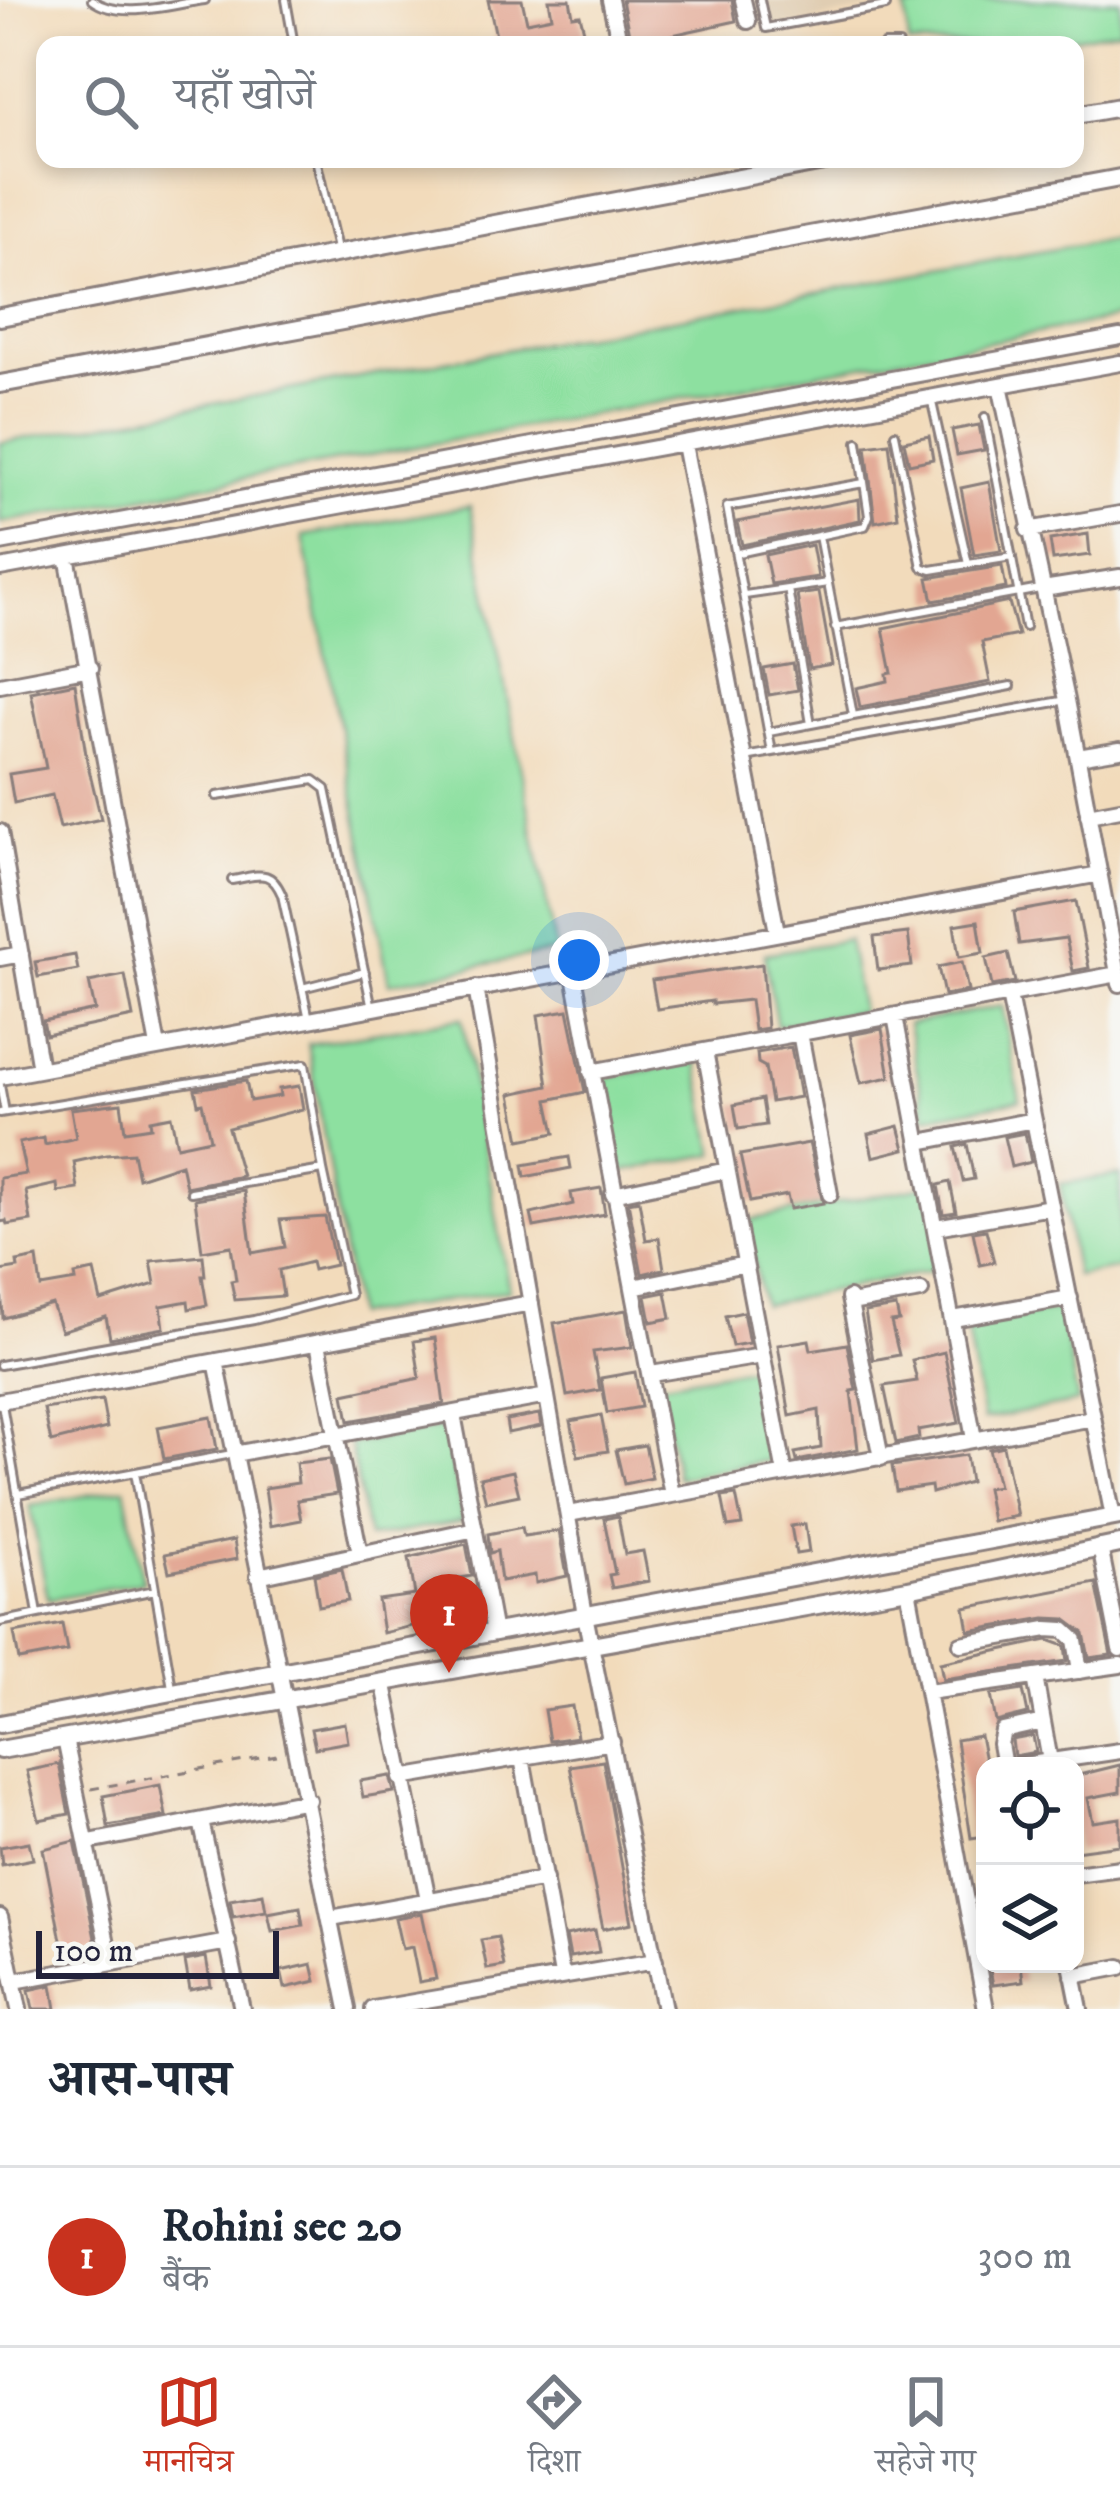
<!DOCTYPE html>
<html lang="hi">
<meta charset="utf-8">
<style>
body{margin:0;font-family:"IM FELL DW Pica","Noto Serif Devanagari",serif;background:#f2f2f3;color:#1f2937}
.controls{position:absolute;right:36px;bottom:36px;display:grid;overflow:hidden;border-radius:24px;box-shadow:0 6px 18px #0003}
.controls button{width:108px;height:108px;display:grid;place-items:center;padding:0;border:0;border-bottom:3px solid #e0e1e3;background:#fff;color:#1f2937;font:60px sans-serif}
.scale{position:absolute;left:36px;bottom:30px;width:243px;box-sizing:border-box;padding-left:12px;border:6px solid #22223b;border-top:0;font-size:33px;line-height:42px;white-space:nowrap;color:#22223b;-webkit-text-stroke:9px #f6f6f2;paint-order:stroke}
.you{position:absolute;left:579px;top:960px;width:42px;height:42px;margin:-30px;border:9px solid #fff;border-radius:50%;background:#1a73e8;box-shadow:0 0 0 18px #1a73e833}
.badge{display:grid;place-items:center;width:78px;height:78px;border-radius:50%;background:#c8321e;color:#fff;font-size:39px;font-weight:700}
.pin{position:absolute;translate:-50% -99px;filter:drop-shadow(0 3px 6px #0008)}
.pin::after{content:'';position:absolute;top:63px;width:42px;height:36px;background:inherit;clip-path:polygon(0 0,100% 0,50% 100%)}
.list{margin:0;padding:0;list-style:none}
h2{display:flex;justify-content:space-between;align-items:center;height:156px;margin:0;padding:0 48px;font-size:51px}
h2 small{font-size:39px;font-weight:400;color:#747a83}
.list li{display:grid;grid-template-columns:78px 1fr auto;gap:36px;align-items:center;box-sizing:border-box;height:180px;padding:0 48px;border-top:3px solid #e0e1e3}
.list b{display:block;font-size:45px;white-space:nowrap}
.list p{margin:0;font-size:39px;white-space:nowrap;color:#747a83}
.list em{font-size:39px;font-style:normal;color:#747a83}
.icon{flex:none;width:66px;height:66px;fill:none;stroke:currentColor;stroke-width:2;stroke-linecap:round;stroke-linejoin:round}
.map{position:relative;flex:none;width:1120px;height:2009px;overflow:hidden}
.search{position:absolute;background:#fff;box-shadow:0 6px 18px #0003;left:36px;right:36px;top:36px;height:132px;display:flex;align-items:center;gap:30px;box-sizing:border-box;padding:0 42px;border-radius:24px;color:#747a83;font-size:45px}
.sheet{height:336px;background:#fff}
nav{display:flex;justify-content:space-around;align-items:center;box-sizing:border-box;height:168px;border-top:3px solid #e0e1e3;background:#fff;font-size:33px;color:#747a83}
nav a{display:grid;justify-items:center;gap:6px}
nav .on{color:#c8321e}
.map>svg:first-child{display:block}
</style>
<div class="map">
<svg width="1120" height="2009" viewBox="0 0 1120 2009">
<rect width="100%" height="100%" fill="#f6f6f2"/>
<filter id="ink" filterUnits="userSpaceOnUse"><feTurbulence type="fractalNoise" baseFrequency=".00833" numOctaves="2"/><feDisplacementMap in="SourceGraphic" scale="24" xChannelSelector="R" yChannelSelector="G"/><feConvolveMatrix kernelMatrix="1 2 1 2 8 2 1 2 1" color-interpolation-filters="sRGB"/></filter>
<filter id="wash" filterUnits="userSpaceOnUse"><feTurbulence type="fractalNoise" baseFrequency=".004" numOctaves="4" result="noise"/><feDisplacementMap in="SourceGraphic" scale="48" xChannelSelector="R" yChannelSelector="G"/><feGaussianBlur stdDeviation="2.7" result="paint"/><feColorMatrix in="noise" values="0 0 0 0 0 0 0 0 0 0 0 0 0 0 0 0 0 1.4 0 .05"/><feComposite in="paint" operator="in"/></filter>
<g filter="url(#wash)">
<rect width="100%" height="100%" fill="#f2dbbb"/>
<path fill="#e0cdb2" d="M 766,0 L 885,0 L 886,6 L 772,29 Z"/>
<path fill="#8de0a0" stroke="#58816e" stroke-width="3" d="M 956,0 L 1120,0 L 1120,29 L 1036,45 L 909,45 L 906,9 Z
M 1120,237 L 1120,318 L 0,523 L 0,443 Z
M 470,506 L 556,951 L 389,983 L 303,536 Z
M 848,940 L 861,1011 L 777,1026 L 764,954 Z
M 1002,1006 L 1020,1100 L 926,1117 L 908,1024 Z
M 462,1018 L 509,1290 L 355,1316 L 308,1044 Z
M 697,1061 L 715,1154 L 621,1172 L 603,1078 Z
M 1120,1175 L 1120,1268 L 1076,1276 L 1060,1184 Z
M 929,1185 L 946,1268 L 763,1305 L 745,1221 Z
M 1060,1309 L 1078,1402 L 983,1420 L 966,1326 Z
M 753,1367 L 771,1460 L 677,1478 L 659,1384 Z
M 445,1427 L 463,1521 L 368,1538 L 350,1445 Z
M 125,1488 L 143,1582 L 48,1599 L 30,1506 Z"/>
<g id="blocks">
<path fill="#e2a692" d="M 488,0 L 522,0 L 527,22 L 552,17 L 549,0 L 570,0 L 573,16 L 580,15 L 585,35 L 541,45 L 498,45 Z
M 622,0 L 732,0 L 736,21 L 631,44 Z
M 979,425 L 984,450 L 957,455 L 952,430 Z
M 929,436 L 933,459 L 909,464 L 904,441 Z
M 889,443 L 898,517 L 875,522 L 866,446 Z
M 989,482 L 1001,551 L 974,555 L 961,488 Z
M 859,499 L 860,520 L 742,545 L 737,522 Z
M 1088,534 L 1090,555 L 1053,560 L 1050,540 Z
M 812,545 L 818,577 L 771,584 L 765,555 Z
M 1002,566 L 1006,588 L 933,601 L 928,578 Z
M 819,592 L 832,665 L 809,669 L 797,595 Z
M 1009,602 L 1018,635 L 982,642 L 990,682 L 860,707 L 856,688 L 888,681 L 887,674 L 892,673 L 883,628 Z
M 793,664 L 798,690 L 769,695 L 764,669 Z
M 75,683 L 87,761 L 101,819 L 60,828 L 52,795 L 14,803 L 9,774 L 46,768 L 31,692 Z
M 1076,901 L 1089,968 L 1073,971 L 1066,938 L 1019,944 L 1014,912 Z
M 978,921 L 983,953 L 959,957 L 954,925 Z
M 908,933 L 912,966 L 878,970 L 874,937 Z
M 1008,953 L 1015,982 L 992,986 L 986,958 Z
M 75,955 L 78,970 L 38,977 L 35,962 Z
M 962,962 L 968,991 L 944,995 L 938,967 Z
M 762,964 L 767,1028 L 754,1030 L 750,1000 L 712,1004 L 712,1001 L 657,1009 L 652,980 Z
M 125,975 L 133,1017 L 46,1035 L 43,1021 L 95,1010 L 89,982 Z
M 568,1010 L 585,1092 L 548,1100 L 555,1133 L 520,1140 L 511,1094 L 548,1086 L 538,1015 Z
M 882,1029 L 890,1077 L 861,1083 L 850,1035 Z
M 791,1047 L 800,1097 L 771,1102 L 765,1067 L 758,1063 L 757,1053 Z
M 246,1081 L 250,1101 L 280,1096 L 279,1089 L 299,1086 L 303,1109 L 228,1128 L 242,1176 L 186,1187 L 181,1164 L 138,1178 L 133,1153 L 106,1155 L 74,1162 L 78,1189 L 58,1192 L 57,1184 L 26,1191 L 31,1221 L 7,1225 L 6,1221 L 0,1222 L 0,1178 L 26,1174 L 19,1143 L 44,1138 L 45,1145 L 76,1138 L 71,1109 L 121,1103 L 125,1131 L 151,1127 L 150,1120 L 171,1116 L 177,1146 L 210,1139 L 202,1103 L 198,1104 L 195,1089 Z
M 762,1099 L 766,1125 L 738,1129 L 734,1105 Z
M 899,1126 L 905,1149 L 873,1157 L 868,1134 Z
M 1025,1133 L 1031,1162 L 1011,1167 L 1004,1137 Z
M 809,1143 L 823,1203 L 790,1209 L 787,1195 L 750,1202 L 740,1155 Z
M 967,1144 L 974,1179 L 963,1181 L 955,1147 Z
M 569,1157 L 571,1168 L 525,1177 L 523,1165 Z
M 950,1182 L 956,1212 L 943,1214 L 938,1185 Z
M 601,1188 L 605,1214 L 534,1227 L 531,1214 L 573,1204 L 571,1193 Z
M 244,1191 L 252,1253 L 285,1247 L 280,1220 L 325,1217 L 335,1265 L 313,1270 L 311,1262 L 279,1270 L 283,1296 L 235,1300 L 231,1281 L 236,1280 L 231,1246 L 202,1251 L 195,1199 Z
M 639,1200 L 646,1240 L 659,1238 L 664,1269 L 642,1274 L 628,1202 Z
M 986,1230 L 994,1262 L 980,1265 L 973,1232 Z
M 203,1256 L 205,1276 L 202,1276 L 207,1305 L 189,1309 L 188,1301 L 161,1306 L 164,1328 L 110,1338 L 106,1317 L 61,1331 L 52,1304 L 3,1318 L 0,1271 L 18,1268 L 17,1262 L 37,1258 L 41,1287 L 76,1281 L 75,1275 L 94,1271 L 101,1301 L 155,1284 L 151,1261 Z
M 666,1292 L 671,1318 L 651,1322 L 646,1296 Z
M 896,1307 L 899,1321 L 891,1322 L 899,1355 L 873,1360 L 865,1312 Z
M 626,1310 L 632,1347 L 593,1352 L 600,1390 L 567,1396 L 554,1323 Z
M 743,1312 L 749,1343 L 732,1346 L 725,1316 Z
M 435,1338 L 444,1404 L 349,1421 L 344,1394 L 420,1378 L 414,1341 Z
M 809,1340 L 811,1350 L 847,1344 L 856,1390 L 851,1391 L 858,1449 L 797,1461 L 795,1453 L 821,1448 L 819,1410 L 790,1416 L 778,1345 Z
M 944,1352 L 959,1423 L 918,1430 L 919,1438 L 896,1443 L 884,1386 L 917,1381 L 912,1360 Z
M 635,1372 L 641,1407 L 607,1413 L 601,1378 Z
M 102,1400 L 107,1428 L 51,1442 L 44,1409 Z
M 539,1414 L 541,1426 L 508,1433 L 506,1420 Z
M 601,1415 L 608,1451 L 578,1456 L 571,1421 Z
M 211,1417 L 217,1449 L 164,1459 L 158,1427 Z
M 645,1445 L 652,1478 L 624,1484 L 616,1450 Z
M 1003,1446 L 1017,1516 L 992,1521 L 986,1488 L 998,1486 L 989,1449 Z
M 966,1455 L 970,1482 L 932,1493 L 931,1486 L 896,1491 L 892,1466 Z
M 330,1459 L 337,1494 L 297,1500 L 301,1520 L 270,1526 L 265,1488 L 298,1483 L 296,1463 Z
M 513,1471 L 519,1495 L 486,1502 L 480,1478 Z
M 736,1495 L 742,1525 L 728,1527 L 722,1497 Z
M 618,1516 L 625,1554 L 643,1551 L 649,1581 L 612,1588 L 609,1575 L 615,1574 L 604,1519 Z
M 805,1524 L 809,1552 L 796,1554 L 791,1526 Z
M 522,1527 L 524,1536 L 559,1531 L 567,1576 L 536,1583 L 535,1575 L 501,1581 L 497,1551 L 490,1553 L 488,1534 Z
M 234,1540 L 237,1559 L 169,1572 L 165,1554 Z
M 466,1544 L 472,1576 L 436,1582 L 445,1618 L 383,1633 L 378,1600 L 415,1595 L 409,1558 Z
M 342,1569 L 348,1601 L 319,1606 L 314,1575 Z
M 1096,1583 L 1111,1655 L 1089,1658 L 1084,1633 L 1065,1619 L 1045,1618 L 969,1631 L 965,1608 Z
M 62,1624 L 67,1651 L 19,1660 L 14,1633 Z
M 1048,1640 L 1065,1646 L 1067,1661 L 943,1679 L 940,1663 Z
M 1023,1690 L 1028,1714 L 996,1722 L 991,1695 Z
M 572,1706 L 577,1737 L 549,1741 L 544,1710 Z
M 345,1723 L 348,1742 L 315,1748 L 311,1729 Z
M 980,1736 L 985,1761 L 985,1836 L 971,1838 L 956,1740 Z
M 1033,1736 L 1036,1752 L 1014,1756 L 1012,1740 Z
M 603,1761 L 632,1923 L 603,1929 L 570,1766 Z
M 59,1764 L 69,1814 L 39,1820 L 27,1771 Z
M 1120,1765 L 1120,1792 L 1088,1798 L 1093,1822 L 1120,1818 L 1120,1845 L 1075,1851 L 1075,1776 Z
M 390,1776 L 394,1792 L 363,1797 L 360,1781 Z
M 160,1785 L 166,1816 L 108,1826 L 103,1796 Z
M 75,1841 L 97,1948 L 64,1955 L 43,1849 Z
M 29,1842 L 33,1859 L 2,1865 L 0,1847 Z
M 263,1894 L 266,1911 L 233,1917 L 230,1900 Z
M 300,1907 L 303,1925 L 272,1931 L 268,1913 Z
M 422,1913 L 436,1979 L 419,1982 L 412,1947 L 402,1949 L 395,1918 Z
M 595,1930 L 599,1952 L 570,1957 L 566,1936 Z
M 498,1937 L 504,1966 L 487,1969 L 481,1940 Z
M 206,1957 L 211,1986 L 190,1990 L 185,1961 Z
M 312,1964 L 316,1981 L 285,1988 L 281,1971 Z
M 989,1964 L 1021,1964 L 1023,1981 L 993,1985 Z
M 52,1985 L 56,2009 L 33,2009 L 29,1990 Z"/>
</g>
</g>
<g filter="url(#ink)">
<use href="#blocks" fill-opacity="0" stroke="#8a7e7b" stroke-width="3"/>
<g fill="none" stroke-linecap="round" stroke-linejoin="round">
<g stroke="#8a7e7b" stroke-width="12">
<path id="service" d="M 92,0 C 120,21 172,4 205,0
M 286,0 L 294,45
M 760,0 L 766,28 L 886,6 L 885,0
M 884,45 L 899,45
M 316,159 L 337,249
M 931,398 L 968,564
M 985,417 L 1025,627
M 895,434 L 922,567 L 931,570 L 1012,557
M 819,536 L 853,715
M 738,553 L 865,526 L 869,516 L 858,442
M 788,589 L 811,724
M 745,595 L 828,583
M 835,627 L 1040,589
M 769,732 L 1011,686
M 772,752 L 727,507 L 864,483
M 745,757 L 1067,700
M 217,796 L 314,780 L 326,789 L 372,1008
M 232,880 C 258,876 270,867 282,895 L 309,1019
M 302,988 L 365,972
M 0,1085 L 5,1112
M 0,1113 L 305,1064 L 323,1170 L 350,1295 L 254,1320 L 0,1365
M 191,1192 L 323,1170
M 2,1404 L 38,1614
M 135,1472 L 172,1688
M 18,1494 L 232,1454
M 0,1622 L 155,1590"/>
</g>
<g stroke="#8a7e7b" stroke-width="20">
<path id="minor" d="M 610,0 L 620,45
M 743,0 L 748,21
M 1000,385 L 1067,700 L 1120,984
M 684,444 L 777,932
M 1028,530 L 1120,514
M 0,543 L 1120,337
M 67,556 L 158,1047
M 0,568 L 1120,363
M 1043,589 L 1120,577
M 0,685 L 90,668
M 1078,757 L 1120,750
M 1088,815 L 1120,809
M 0,832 L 40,1069
M 0,958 L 21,954
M 573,970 L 672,1495
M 476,988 L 585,1615 L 664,2009
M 1009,995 L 1113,1517
M 895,1016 L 974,1439
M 800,1033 L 830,1194
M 705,1051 L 785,1474
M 591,1072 L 1118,974
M 0,1077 L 1100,874
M 920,1142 L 1034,1120
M 613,1194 L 727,1170
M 936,1227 L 1051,1207
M 633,1287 L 745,1264
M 849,1298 L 881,1458
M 850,1303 L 921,1291
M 953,1319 L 1070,1298
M 318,1343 L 360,1554
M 216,1361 L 348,2009
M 651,1374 L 762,1356
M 0,1401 L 531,1303
M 453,1414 L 494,1633
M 234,1454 L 547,1396
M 568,1514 L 1093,1418
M 1100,1547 L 1120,1649
M 258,1576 L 475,1529
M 908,1589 L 986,2009
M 961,1644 L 1047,1629 L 1064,1630 L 1075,1640 L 1080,1671
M 1035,1677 L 1050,1761
M 384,1685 L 428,1899
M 928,1692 L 1120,1665
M 65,1739 L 111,1963
M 522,1758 L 562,1975
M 1004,1766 L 1000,1744 L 1003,1731 L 1043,1722
M 1017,1766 L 1120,1751
M 401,1778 L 612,1742
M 201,1821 L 242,2009
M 89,1842 L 308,1800
M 1075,1874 L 1120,1868
M 0,1917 L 19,2009
M 331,1918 L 545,1879
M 1071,1964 L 1080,2009
M 1073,1976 L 1120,1967
M 14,1981 L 228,1942
M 373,2009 L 655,1961"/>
</g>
<g stroke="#8a7e7b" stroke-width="22">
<path id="tertiary" d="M 1075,115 L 1120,107
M 0,317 L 840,159
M 0,384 L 1120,178
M 0,1724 L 1120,1516
M 0,1750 L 908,1589 L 1120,1544"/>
</g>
<path stroke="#8a7e7b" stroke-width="3" stroke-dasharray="9 9" stroke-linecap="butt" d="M 91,1789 L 282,1754"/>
<use href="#service" stroke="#fff" stroke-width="6"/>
<use href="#minor" stroke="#fff" stroke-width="14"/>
<use href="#tertiary" stroke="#fff" stroke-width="16"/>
</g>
</g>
</svg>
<div class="controls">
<button><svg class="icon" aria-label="locate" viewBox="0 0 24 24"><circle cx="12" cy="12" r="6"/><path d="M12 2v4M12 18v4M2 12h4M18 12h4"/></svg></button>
<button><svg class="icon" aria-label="layers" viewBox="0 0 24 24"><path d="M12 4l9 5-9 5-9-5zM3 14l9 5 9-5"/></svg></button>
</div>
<div class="scale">100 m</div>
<div class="you"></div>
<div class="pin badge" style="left:449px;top:1673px">1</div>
<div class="search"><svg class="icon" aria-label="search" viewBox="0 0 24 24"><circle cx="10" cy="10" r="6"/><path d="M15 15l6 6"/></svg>यहाँ खोजें</div>
</div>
<section class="sheet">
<h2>आस-पास<small></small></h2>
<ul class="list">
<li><span class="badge">1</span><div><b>Rohini sec 20</b><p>बैंक</p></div><em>300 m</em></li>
</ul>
</section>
<nav>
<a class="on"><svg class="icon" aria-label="map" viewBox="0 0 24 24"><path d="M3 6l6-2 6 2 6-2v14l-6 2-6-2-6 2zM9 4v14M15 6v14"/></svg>मानचित्र</a>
<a><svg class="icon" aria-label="directions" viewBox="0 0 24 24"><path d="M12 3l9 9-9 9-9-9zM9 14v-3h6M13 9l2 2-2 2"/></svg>दिशा</a>
<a><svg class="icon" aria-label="saved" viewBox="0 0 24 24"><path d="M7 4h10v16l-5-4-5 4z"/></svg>सहेजे गए</a>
</nav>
